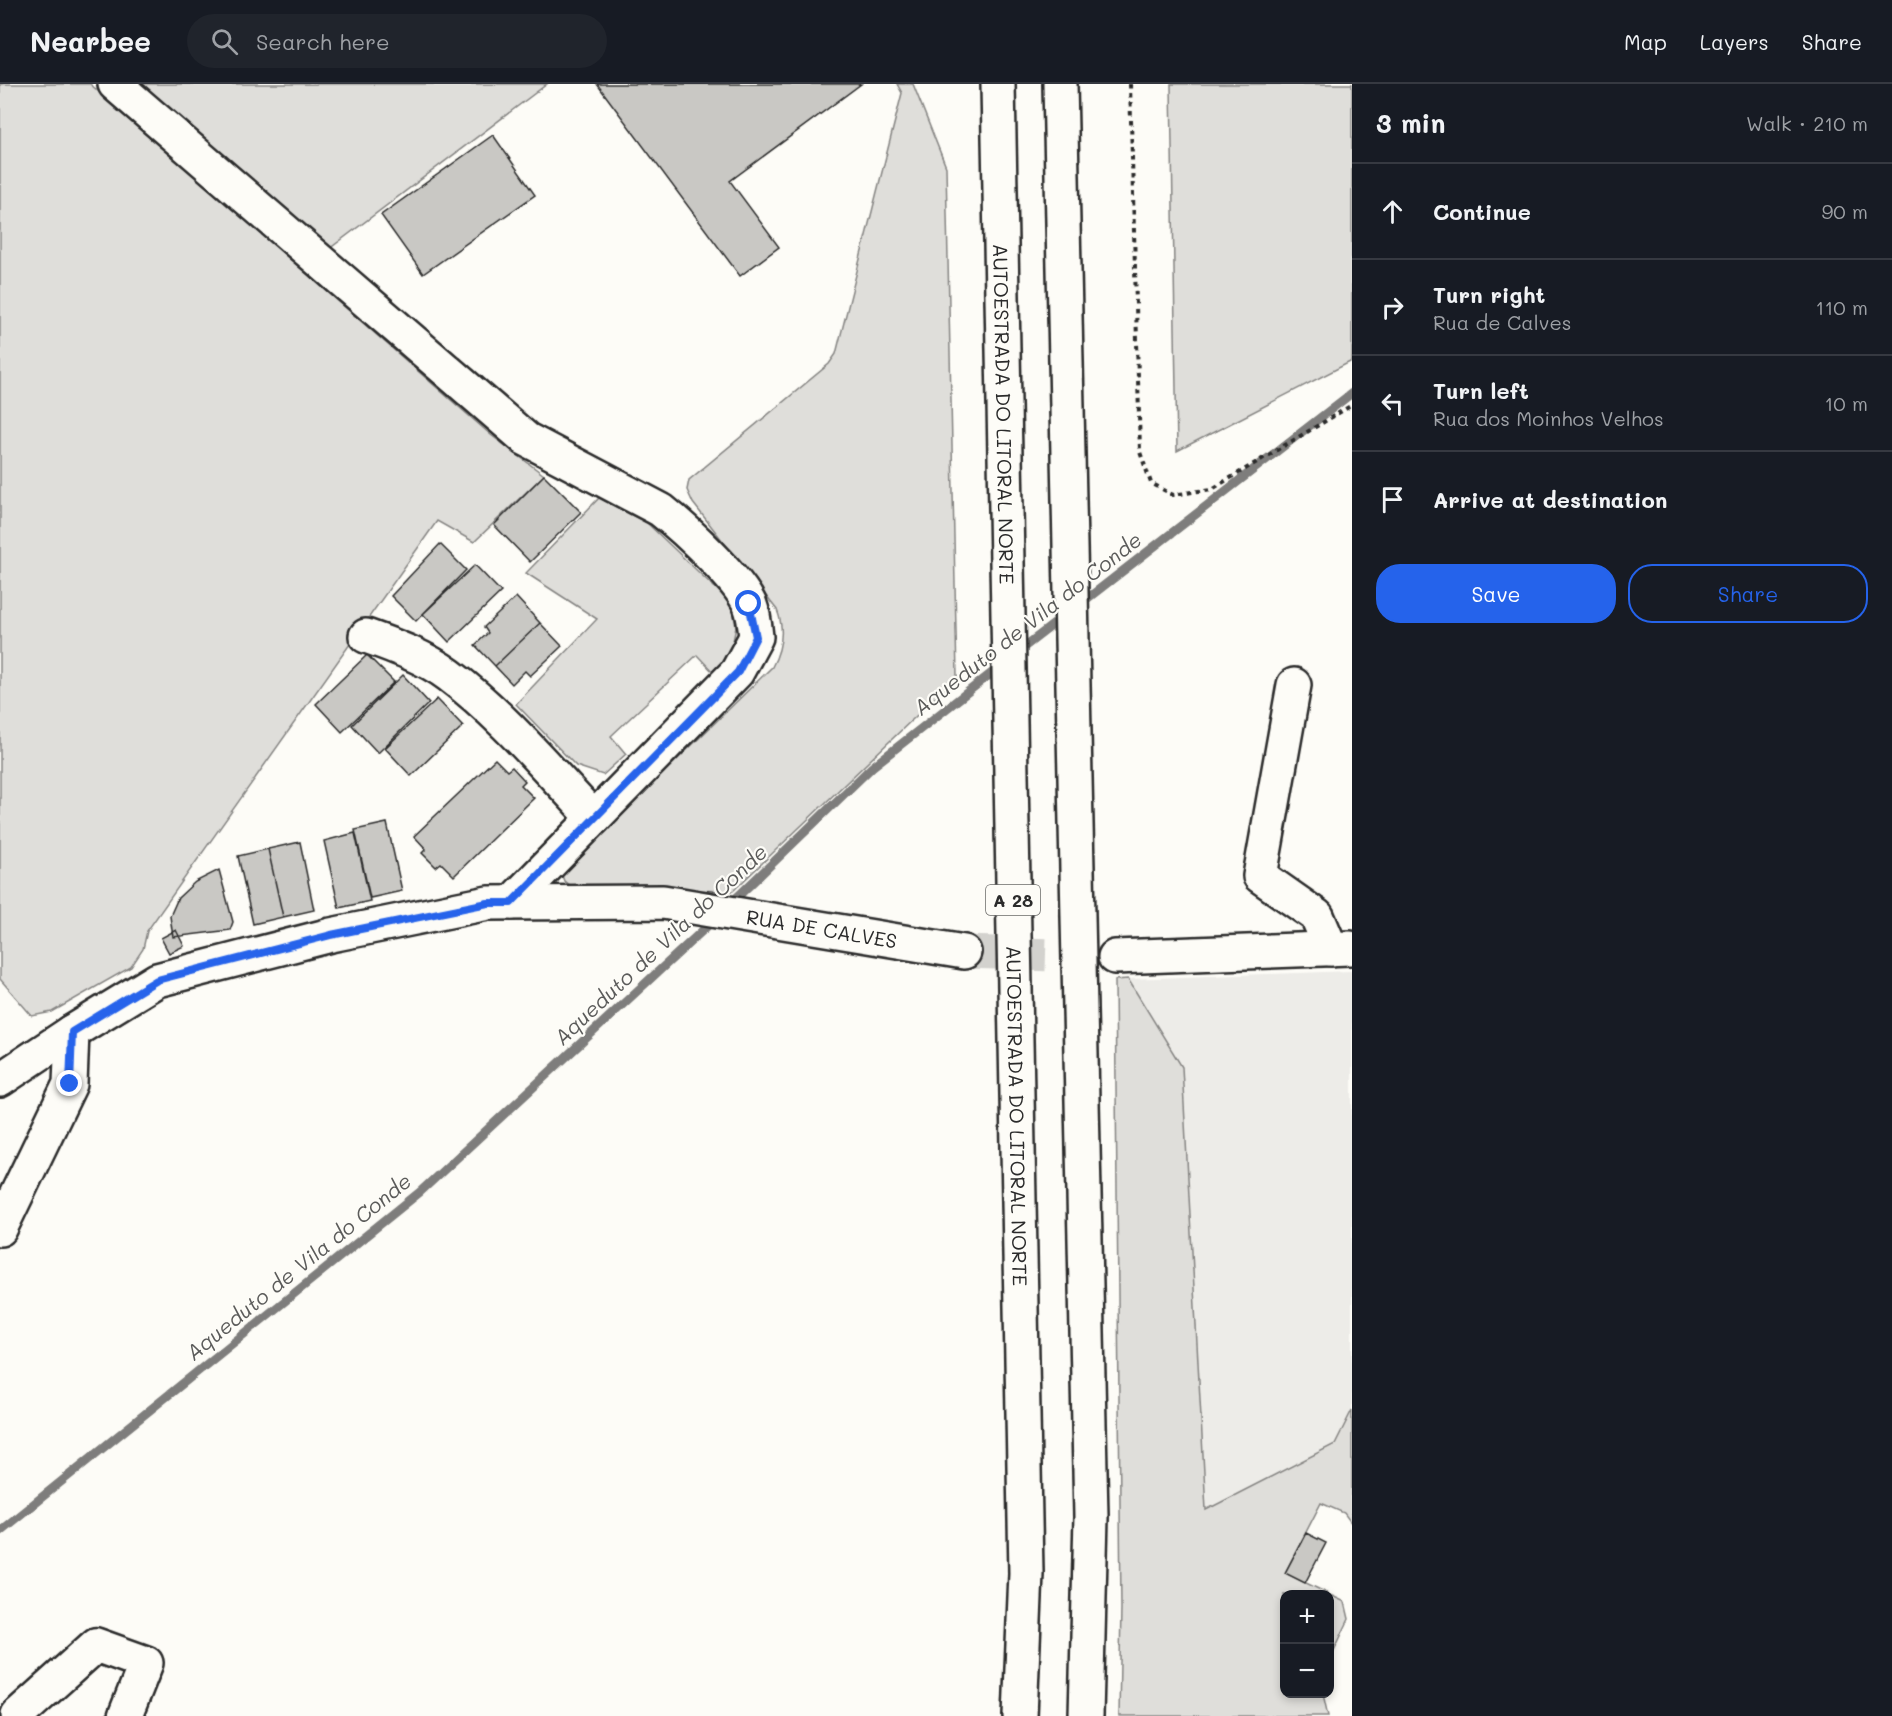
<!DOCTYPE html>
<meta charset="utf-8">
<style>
body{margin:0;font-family:Mali,sans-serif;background:#20242c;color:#f1f3f6}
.controls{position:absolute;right:18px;bottom:18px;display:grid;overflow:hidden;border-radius:12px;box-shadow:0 3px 9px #0003}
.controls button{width:54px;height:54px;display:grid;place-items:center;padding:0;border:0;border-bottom:2px solid #363941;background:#171b24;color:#f1f3f6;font:30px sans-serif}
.stop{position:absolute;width:18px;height:18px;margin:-14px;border:4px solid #2563eb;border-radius:50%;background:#fff}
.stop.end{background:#2563eb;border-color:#fff;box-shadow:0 2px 6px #0008}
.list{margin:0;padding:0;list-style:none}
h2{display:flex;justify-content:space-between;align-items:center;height:78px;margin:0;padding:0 24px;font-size:26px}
h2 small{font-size:20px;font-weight:400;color:#9ea1a6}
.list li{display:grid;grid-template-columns:39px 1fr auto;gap:18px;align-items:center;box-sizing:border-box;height:96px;padding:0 24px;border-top:2px solid #363941}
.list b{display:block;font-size:22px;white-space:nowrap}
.list p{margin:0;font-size:20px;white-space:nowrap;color:#9ea1a6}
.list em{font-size:20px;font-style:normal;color:#9ea1a6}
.actions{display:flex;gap:12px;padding:18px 24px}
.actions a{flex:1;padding:14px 0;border:2px solid #2563eb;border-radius:24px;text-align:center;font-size:21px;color:#2563eb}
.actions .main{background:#2563eb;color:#fff}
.icon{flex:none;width:33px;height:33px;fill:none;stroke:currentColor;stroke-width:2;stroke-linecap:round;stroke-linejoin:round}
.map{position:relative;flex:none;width:1352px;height:1632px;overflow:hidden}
header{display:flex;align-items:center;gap:36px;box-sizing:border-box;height:84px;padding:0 30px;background:#171b24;border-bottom:2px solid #363941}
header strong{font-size:28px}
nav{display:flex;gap:33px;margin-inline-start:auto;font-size:21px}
.search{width:420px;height:54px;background:#20242c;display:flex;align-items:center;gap:15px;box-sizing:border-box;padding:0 21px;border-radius:33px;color:#9ea1a6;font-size:22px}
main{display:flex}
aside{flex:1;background:#171b24}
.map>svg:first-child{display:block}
</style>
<header>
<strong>Nearbee</strong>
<div class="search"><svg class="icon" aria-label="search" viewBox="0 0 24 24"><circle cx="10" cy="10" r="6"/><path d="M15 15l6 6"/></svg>Search here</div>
<nav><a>Map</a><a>Layers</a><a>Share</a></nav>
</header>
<main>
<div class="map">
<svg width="1352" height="1632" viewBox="0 0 1352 1632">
<rect width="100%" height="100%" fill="#fdfcf7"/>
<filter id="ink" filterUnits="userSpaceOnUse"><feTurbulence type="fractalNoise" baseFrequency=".0167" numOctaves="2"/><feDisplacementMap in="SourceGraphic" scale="12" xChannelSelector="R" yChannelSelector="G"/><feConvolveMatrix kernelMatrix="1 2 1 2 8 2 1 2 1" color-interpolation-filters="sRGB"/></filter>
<g filter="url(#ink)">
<path fill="#edece8" d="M 1352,887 L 1352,1326 L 1335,1360 L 1206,1426 L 1182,983 L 1128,895 Z"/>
<path fill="#dfdeda" stroke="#858482" stroke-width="1.5" d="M 0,0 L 90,0 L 491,351 L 544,391 L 474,458 L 437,437 L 147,847 L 143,865 L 131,883 L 52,928 L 32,932 L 0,895 Z
M 139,0 L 547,0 L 329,165 Z
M 897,0 L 913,0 L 946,83 L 957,593 L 733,807 L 573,804 L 564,797 L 561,789 L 772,583 C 782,564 785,546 777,526 L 693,419 L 687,406 L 689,396 L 829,280 L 836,270 L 902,9 Z
M 1171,0 L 1352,0 L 1352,277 L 1177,367 Z
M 599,414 L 647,439 L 732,520 L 736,543 L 732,562 L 715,590 L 697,571 L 611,652 L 626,670 L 603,691 L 576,682 L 516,620 L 597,535 L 526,489 Z
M 1128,895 L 1182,983 L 1206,1426 L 1335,1360 L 1352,1326 L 1352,1440 L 1344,1429 L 1321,1419 L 1285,1489 L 1329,1510 L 1284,1510 L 1284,1610 L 1323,1610 L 1328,1632 L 1119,1632 L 1121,1524 L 1115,896 Z
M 1330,1511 L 1345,1518 L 1349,1535 L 1330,1575 Z"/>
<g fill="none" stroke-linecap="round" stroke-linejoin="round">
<path stroke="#7e7d7b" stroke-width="9" d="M 1079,521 L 1352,309
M 1015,570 L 1063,533
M 729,821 L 872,683 L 1002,581
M 0,1447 L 420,1108 L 715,835"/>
</g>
<path fill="#c9c8c4" stroke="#2b2b2b" stroke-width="1.5" d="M 597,0 L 861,0 L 730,97 L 779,163 L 740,192 Z
M 493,51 L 535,111 L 423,190 L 381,131 Z
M 544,391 L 581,428 L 530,478 L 494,441 Z
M 440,460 L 466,486 L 416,537 L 391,512 Z
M 475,481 L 501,508 L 449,558 L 423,530 Z
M 516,513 L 540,539 L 495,582 L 475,561 L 488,549 L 484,543 Z
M 540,539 L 562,562 L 530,592 L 525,587 L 512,600 L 495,582 Z
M 367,571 L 394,598 L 342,648 L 316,620 Z
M 403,591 L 429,619 L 378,669 L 352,641 Z
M 437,615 L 463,642 L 411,692 L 385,664 Z
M 495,675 L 507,687 L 512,683 L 525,697 L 521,701 L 534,714 L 454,792 L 441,779 L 436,783 L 422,769 L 426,765 L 414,752 Z
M 387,739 L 402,807 L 370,814 L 355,746 Z
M 355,749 L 370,817 L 339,824 L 324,757 Z
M 300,758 L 314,826 L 283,833 L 268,765 Z
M 268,765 L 283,833 L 253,840 L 238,772 Z
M 219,786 L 233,838 L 230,846 L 173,853 L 170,832 L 178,814 L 195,798 Z
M 176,846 L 184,862 L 169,869 L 161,854 Z
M 1306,1449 L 1326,1459 L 1305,1499 L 1285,1489 Z"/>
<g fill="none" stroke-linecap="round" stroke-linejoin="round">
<path stroke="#d3d2ce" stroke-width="33" stroke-dasharray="33 16" stroke-linecap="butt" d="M 964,868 L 1115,873"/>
<g stroke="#2b2b2b" stroke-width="38">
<g id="minor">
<path d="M 115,0 L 526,355 L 661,426 C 685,445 738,494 750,521 C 754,531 755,542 756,553 L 737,588 L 511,819"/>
<path d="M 366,552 C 394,562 425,573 449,591 C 503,631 548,686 594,734"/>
<path d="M 1294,601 L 1260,792 L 1317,832 L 1331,865"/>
<path d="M 1115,873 L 1350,864"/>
<path id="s1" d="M 0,996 L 72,948 L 157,896 L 331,851 L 488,819 L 663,818 L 964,868"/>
<path d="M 0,1145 L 70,1000 L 72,948"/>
<path d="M 18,1631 L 96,1561 L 146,1579 L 125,1632"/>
</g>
</g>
<g stroke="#2b2b2b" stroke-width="38">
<g id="highway">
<path id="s2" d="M 998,0 L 1026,1489 L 1020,1632"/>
<path d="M 1060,0 L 1091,1433 L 1086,1632"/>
</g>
</g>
<path stroke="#2b2b2b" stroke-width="4" stroke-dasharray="4.5 4.5" stroke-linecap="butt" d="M 1130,0 L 1140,368 L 1151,399 L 1173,411 L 1212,405 L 1352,321"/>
<use href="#minor" stroke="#fdfcf7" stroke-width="33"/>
<use href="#highway" stroke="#fdfcf7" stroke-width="33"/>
</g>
</g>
<g fill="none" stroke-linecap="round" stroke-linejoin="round" filter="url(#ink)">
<path stroke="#2563eb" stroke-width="8" d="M 70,1000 L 72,948 L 157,896 L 331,851 L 488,819 L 511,819 L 738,588 L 756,553 L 749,520"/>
</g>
<g text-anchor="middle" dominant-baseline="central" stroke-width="4.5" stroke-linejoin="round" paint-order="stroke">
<rect fill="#fdfcf7" stroke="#6a6a68" stroke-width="1.5" x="986" y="801" width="54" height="30" rx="4.5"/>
<g font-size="18" font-weight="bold" fill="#2b2b2b">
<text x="1013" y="816">A 28</text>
</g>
<g font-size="20" fill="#2b2b2b" stroke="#fdfcf7">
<text stroke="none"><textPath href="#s2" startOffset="330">AUTOESTRADA DO LITORAL NORTE</textPath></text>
<text stroke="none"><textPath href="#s1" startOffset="862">RUA DE CALVES</textPath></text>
<text stroke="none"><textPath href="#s2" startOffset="1032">AUTOESTRADA DO LITORAL NORTE</textPath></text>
</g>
<g font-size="21" font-style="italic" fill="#5b5b5a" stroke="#fdfcf7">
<text transform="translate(1027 539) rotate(-38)">Aqueduto de Vila do Conde</text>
<text transform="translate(660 860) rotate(-43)">Aqueduto de Vila do Conde</text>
<text transform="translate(298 1182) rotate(-39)">Aqueduto de Vila do Conde</text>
</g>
</g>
</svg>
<div class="controls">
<button>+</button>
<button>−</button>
</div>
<div class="stop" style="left:749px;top:520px"></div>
<div class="stop end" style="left:70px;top:1000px"></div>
</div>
<aside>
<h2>3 min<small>Walk · 210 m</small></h2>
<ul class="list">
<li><svg class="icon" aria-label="ahead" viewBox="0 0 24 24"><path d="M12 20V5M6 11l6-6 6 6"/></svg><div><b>Continue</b></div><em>90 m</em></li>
<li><svg class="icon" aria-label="right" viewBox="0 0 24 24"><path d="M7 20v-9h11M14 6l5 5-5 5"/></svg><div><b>Turn right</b><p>Rua de Calves</p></div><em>110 m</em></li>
<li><svg class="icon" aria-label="left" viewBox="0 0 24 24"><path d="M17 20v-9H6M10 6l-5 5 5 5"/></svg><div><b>Turn left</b><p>Rua dos Moinhos Velhos</p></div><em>10 m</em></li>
<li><svg class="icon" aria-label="arrive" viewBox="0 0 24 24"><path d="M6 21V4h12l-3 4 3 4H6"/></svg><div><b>Arrive at destination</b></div></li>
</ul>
<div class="actions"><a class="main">Save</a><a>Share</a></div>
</aside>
</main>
